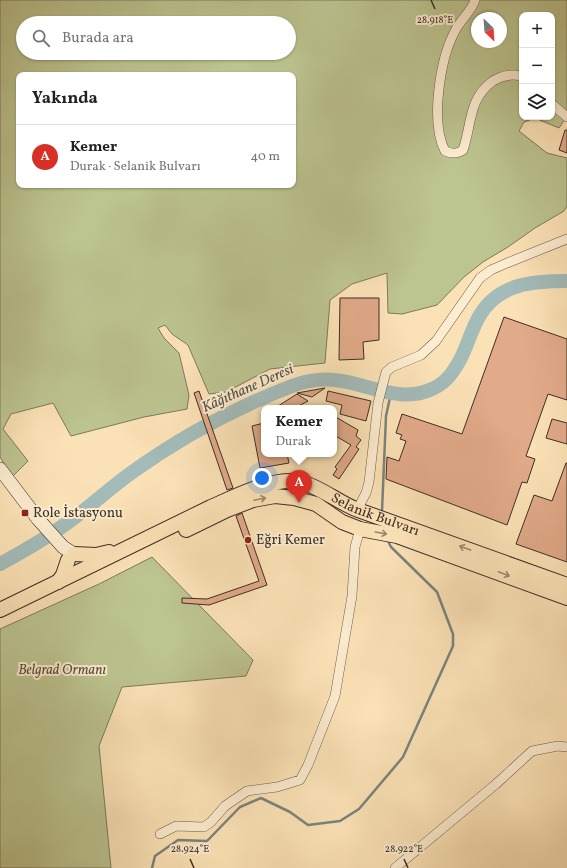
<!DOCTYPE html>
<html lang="tr">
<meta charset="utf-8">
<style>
body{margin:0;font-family:Vollkorn,serif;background:#f2f2f2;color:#202124}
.controls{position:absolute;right:12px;top:12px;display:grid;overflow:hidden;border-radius:8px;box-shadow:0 1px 3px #0004}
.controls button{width:36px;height:36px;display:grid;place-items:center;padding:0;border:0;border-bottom:1px solid #e0e0e0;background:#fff;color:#202124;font:20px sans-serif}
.compass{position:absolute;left:471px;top:12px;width:36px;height:36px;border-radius:50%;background:#fff;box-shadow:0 1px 3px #0004;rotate:155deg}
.you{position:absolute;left:262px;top:478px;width:14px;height:14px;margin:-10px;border:3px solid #fff;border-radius:50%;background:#1a73e8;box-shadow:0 0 0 6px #1a73e833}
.badge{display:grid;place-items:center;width:26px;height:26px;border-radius:50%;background:#d93025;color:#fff;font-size:13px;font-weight:700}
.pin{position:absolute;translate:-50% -33px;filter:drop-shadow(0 1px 2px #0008)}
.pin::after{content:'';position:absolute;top:21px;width:14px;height:12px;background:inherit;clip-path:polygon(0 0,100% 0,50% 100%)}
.popup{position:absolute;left:261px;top:405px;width:76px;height:52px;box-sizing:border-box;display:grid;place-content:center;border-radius:8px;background:#fff;filter:drop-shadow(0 1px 3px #0005);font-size:13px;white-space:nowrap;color:#757577}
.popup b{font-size:15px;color:#202124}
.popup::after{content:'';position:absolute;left:50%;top:100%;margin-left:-8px;border:8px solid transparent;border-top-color:#fff}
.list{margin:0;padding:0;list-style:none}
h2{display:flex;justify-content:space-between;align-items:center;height:52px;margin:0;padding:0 16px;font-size:17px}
h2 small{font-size:13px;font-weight:400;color:#757577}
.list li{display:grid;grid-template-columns:26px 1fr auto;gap:12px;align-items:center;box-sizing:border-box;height:64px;padding:0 16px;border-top:1px solid #e0e0e0}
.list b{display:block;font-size:15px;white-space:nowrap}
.list p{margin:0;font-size:13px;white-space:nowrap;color:#757577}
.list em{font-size:13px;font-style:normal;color:#757577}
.icon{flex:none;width:22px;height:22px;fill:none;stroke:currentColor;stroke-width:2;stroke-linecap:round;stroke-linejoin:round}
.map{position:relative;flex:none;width:567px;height:868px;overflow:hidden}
.search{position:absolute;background:#fff;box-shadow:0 1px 3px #0004;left:16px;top:16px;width:280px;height:44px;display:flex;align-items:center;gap:10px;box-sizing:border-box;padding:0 14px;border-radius:22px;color:#757577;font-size:15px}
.panel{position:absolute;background:#fff;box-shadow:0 1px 3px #0004;left:16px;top:72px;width:280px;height:116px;border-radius:8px}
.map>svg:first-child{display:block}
</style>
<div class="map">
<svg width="567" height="868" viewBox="0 0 567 868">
<rect width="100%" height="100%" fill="#fbe2b6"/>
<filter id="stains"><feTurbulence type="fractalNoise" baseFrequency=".005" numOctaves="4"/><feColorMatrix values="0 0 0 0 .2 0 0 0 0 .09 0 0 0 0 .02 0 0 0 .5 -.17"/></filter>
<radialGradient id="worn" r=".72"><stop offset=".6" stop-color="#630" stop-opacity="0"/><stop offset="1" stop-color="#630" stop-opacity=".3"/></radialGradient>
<path fill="#bcc490" stroke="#7c7a5c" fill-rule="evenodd" d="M 0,0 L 567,0 L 567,116 L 559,128 L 535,118 L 524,122 L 519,131 L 547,153 L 567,158 L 567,206 L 564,211 L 535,228 L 508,247 L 483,262 L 464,277 L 437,305 L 402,314 L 388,313 L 387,273 L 352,284 L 330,300 L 325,363 L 270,369 L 226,392 L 209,394 L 188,345 L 172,334 L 165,325 L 158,328 L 164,338 L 179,353 L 189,395 L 187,409 L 144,417 L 71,436 L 53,403 L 11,414 L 3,429 L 28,461 L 12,477 L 0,457 ZM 522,15 L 552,15 L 552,117 L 522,117 ZM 477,18 L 501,18 L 501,42 L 477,42 ZM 23,23 L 289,23 L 289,53 L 23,53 ZM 19,75 L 293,75 L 293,185 L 19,185 Z
M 152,557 L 253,660 L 246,676 L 122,687 L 99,746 L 111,868 L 0,868 L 0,629 L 99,584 Z"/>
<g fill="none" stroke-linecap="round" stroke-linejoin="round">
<path stroke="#7a837f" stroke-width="2.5" d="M 382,511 L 386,416 L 391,393
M 152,868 L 155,856 L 178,840 L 207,841 L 240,807 L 261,798 L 290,812 L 308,825 L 340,821 L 359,809 L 403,757 L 453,646 L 453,634 L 437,592 L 391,547 L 388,541"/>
<path stroke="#a3bbb9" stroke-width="14" d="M 0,564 C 24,551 48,537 70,521 C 91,506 110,488 131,473 C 181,437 235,408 292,386 C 308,380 325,378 342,381 C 372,386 404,404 434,388 C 447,382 454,371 461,358 C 468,344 472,328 480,315 C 499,283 534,281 567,281"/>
</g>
<path fill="#e1aa89" stroke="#3d2f27" d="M 565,130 L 567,130 L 567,153 L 559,150 Z
M 340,298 L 379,298 L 379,340 L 363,342 L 364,359 L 339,360 Z
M 504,317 L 567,339 L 567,400 L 548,394 L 526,456 L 535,459 L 527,483 L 522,482 L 507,525 L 386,479 L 387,457 L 399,461 L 406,441 L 400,439 L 402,435 L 396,433 L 402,414 L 462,434 Z
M 325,388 L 312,397 L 297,393 Z
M 199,391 L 233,488 L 227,490 L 194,393 Z
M 328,391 L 371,401 L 366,421 L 340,414 L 342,405 L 326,401 Z
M 297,394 L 308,401 L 295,408 L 275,408 Z
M 334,416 L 358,430 L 356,436 L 361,440 L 356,447 L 359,449 L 339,479 L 333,475 L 337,469 L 335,467 L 351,445 L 334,435 Z
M 552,419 L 567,423 L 567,444 L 546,438 Z
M 264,423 L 264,454 L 287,454 L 289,463 L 260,468 L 252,426 Z
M 566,463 L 567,463 L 567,562 L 516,544 L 534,495 L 552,501 Z
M 242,513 L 267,585 L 209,605 L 182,603 L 182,598 L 207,599 L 259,581 L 236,516 Z"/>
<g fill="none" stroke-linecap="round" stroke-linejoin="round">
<g stroke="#6c5c4b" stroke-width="10">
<path id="minor" d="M 475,0 C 472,11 460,20 455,31 C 440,59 430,122 445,151 C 452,154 457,154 463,150 C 472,124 468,99 493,81 C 503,75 511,74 522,76
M 552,104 L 567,117
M 357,510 L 366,493 L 369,482 L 378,403 L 386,372 L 392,367 L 421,355 L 436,341 L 480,278 L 491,270 L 507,263 L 567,239
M 160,834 L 176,826 L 204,827 L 211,822 L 225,806 L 247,791 L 277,787 L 300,780 L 308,765 L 335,696 L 352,596 L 355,547 L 360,529
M 395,868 L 496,784 L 532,751 L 558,746 L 567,747"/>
</g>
<g stroke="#3d2f27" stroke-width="14">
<path id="secondary" d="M 0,469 L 38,519 L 63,547 L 74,554"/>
</g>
<g stroke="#3d2f27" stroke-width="16">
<g id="primary">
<path d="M 186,530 L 227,510 L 253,500 L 275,496 L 294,498 L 316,504 L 342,522 L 360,529 L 397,536 L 567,598"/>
<path d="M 74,554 L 96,555 L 109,552"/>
<path d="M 58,582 L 63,575 L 68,560"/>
<path id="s1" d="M 0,610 L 211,507 C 236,496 274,476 301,482 C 317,485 341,504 358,510 C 428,535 498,560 567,585"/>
</g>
</g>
<use href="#minor" stroke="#fcecd0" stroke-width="9"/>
<use href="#secondary" stroke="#fcecd0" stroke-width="13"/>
<use href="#primary" stroke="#fbe2b6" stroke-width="14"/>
</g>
<defs><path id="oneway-shaft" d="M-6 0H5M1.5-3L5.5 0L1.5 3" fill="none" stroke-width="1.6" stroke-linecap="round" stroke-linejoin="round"/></defs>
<g stroke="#9c886e">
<use href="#oneway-shaft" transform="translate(260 499) rotate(-12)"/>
<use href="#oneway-shaft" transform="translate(381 533) rotate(10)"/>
<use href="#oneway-shaft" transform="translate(465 548) rotate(-160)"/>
<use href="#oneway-shaft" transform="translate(504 574) rotate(21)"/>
</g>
<path fill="none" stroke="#3d2f27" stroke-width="1.5" d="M 431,0 L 435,9M 190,859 L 194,868M 404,859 L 408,868"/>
<g fill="#8f2418" stroke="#fcecd0" stroke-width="1.5">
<rect x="21" y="509" width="8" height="8" rx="2"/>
<circle cx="248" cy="540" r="4"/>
</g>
<g text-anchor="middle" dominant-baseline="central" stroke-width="4" stroke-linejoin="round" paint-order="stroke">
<g font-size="14" fill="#3d2f27" stroke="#fcecd0" text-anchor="start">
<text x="33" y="513">Role İstasyonu</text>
<text x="256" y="540">Eğri Kemer</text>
</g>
<g font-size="14" fill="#3d2f27" stroke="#fcecd0">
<text stroke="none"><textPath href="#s1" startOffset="411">Selanik Bulvarı</textPath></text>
</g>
<g font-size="14" font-style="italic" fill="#564d3c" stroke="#fcecd0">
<text x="62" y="670">Belgrad Ormanı</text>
</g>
<g font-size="15" font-style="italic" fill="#56524c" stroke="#fcecd0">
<text transform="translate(248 389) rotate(-24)">Kâğıthane Deresi</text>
</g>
</g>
<g font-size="10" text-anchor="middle" fill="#3d2f27" stroke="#fcecd0" stroke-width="4" stroke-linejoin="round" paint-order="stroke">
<text x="435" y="23">28.918°E</text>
<text x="404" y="852">28.922°E</text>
<text x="190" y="852">28.924°E</text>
</g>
<rect width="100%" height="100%" filter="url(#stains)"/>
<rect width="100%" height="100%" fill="url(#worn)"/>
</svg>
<div class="controls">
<button>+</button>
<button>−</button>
<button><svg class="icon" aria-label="layers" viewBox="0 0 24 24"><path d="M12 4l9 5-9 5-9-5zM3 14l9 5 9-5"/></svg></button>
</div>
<svg class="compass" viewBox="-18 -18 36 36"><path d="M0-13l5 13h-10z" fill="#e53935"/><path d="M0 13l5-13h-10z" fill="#757577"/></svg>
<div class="you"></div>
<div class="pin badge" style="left:299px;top:503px">A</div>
<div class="popup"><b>Kemer</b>Durak</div>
<div class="search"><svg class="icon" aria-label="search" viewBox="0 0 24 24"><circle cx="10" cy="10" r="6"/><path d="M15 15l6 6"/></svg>Burada ara</div>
<section class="panel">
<h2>Yakında<small></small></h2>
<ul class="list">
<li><span class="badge">A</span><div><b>Kemer</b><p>Durak · Selanik Bulvarı</p></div><em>40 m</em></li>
</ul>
</section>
</div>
